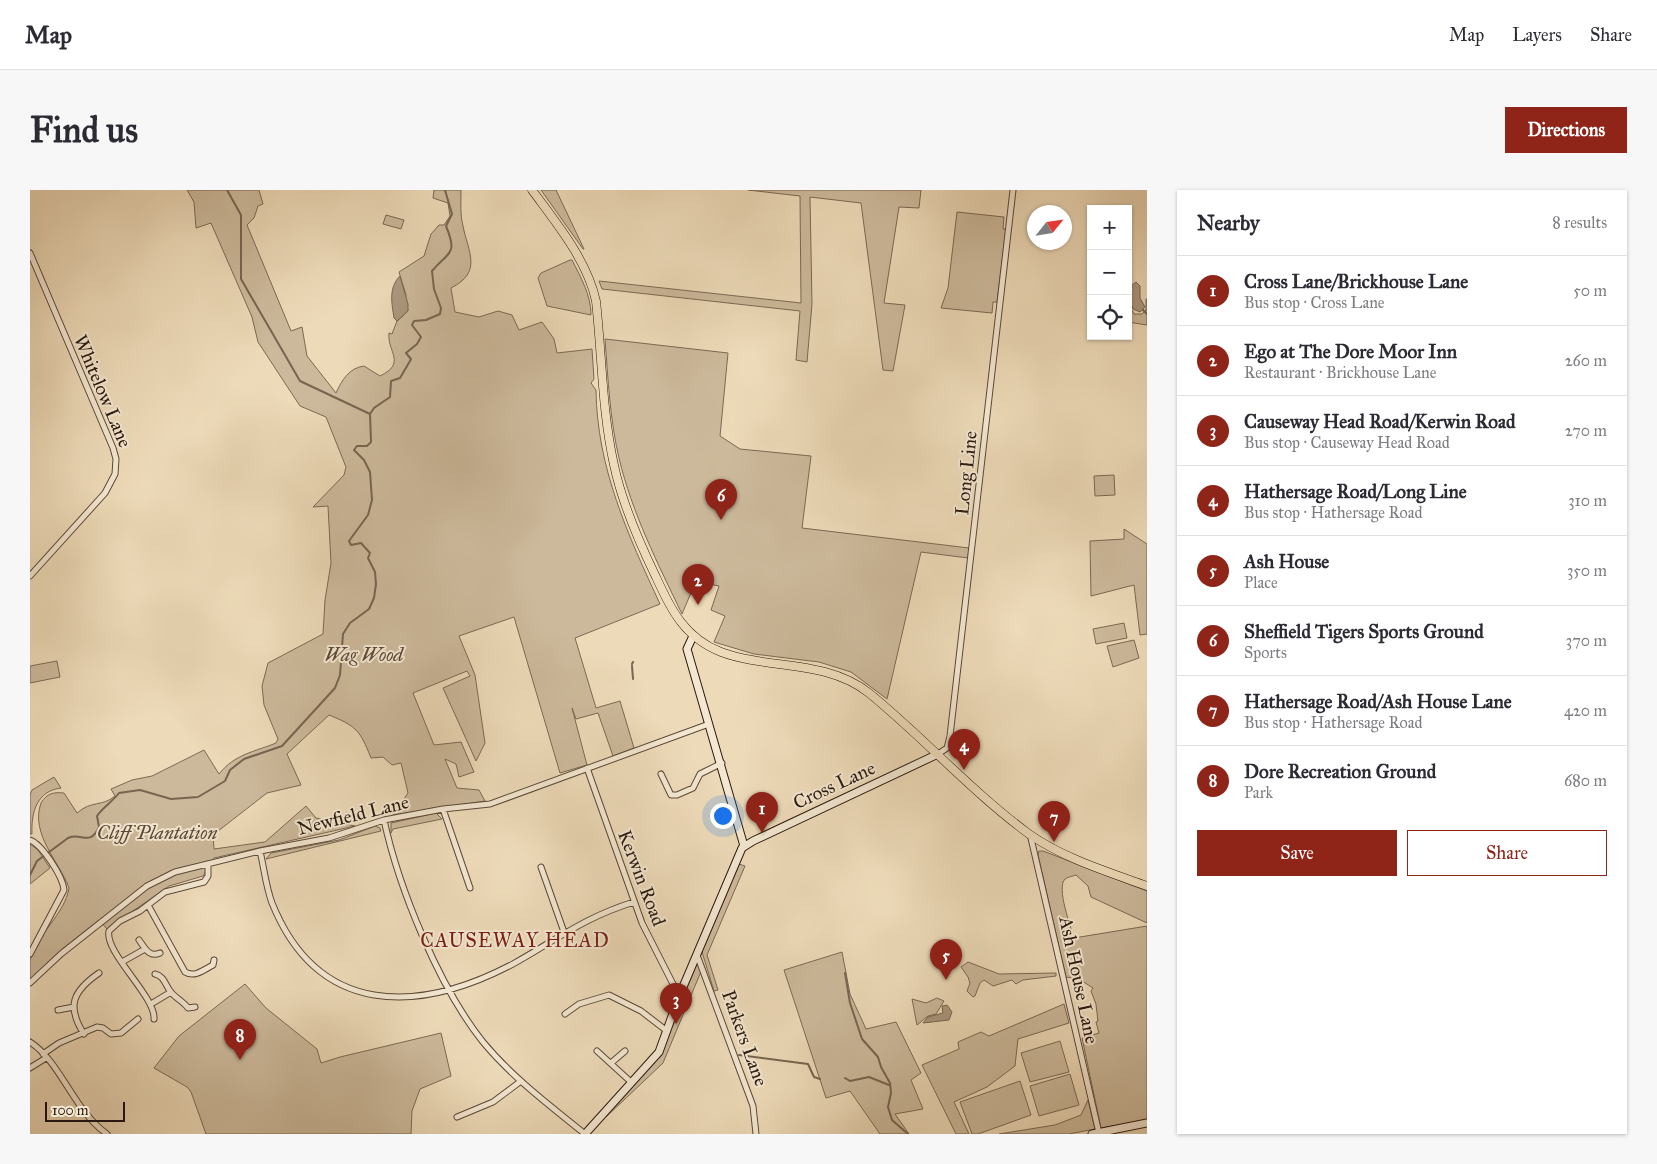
<!DOCTYPE html>
<meta charset="utf-8">
<style>
body{margin:0;font-family:"IM FELL Great Primer",serif;background:#f7f7f7;color:#2b2b33}
.controls{position:absolute;right:15px;top:15px;display:grid;overflow:hidden;border-radius:0px;box-shadow:0 1px 4px #0004}
.controls button{width:45px;height:45px;display:grid;place-items:center;padding:0;border:0;border-bottom:1px solid #e1e1e2;background:#fff;color:#2b2b33;font:25px sans-serif}
.compass{position:absolute;left:997px;top:15px;width:45px;height:45px;border-radius:50%;background:#fff;box-shadow:0 1px 4px #0004;rotate:60deg}
.scale{position:absolute;left:15px;bottom:12px;width:80px;box-sizing:border-box;padding-left:5px;border:2px solid #2a190e;border-top:0;font-size:14px;line-height:18px;white-space:nowrap;color:#2a190e;-webkit-text-stroke:4px #f3e7d1;paint-order:stroke}
.you{position:absolute;left:692px;top:625px;width:18px;height:18px;margin:-12px;border:4px solid #fff;border-radius:50%;background:#1a73e8;box-shadow:0 0 0 8px #1a73e833}
.badge{display:grid;place-items:center;width:32px;height:32px;border-radius:50%;background:#8f2418;color:#fff;font-size:16px;font-weight:700}
.pin{position:absolute;translate:-50% -41px;filter:drop-shadow(0 1px 2px #0008)}
.pin::after{content:'';position:absolute;top:26px;width:18px;height:15px;background:inherit;clip-path:polygon(0 0,100% 0,50% 100%)}
.list{margin:0;padding:0;list-style:none}
h2{display:flex;justify-content:space-between;align-items:center;height:65px;margin:0;padding:0 20px;font-size:21px}
h2 small{font-size:16px;font-weight:400;color:#7c7c81}
.list li{display:grid;grid-template-columns:32px 1fr auto;gap:15px;align-items:center;box-sizing:border-box;height:70px;padding:0 20px;border-top:1px solid #e1e1e2}
.list b{display:block;font-size:19px;white-space:nowrap}
.list p{margin:0;font-size:16px;white-space:nowrap;color:#7c7c81}
.list em{font-size:16px;font-style:normal;color:#7c7c81}
.actions{display:flex;gap:10px;padding:15px 20px}
.actions a{flex:1;padding:11px 0;border:1px solid #8f2418;border-radius:0px;text-align:center;font-size:18px;color:#8f2418}
.actions .main{background:#8f2418;color:#fff}
.icon{flex:none;width:28px;height:28px;fill:none;stroke:currentColor;stroke-width:2;stroke-linecap:round;stroke-linejoin:round}
.map{position:relative;flex:none;width:1117px;height:944px;overflow:hidden;border-radius:0px}
header{display:flex;align-items:center;gap:30px;box-sizing:border-box;height:70px;padding:0 25px;background:#fff;border-bottom:1px solid #e1e1e2}
header strong{font-size:24px}
nav{display:flex;gap:28px;margin-inline-start:auto;font-size:18px}
.intro{display:flex;align-items:center;justify-content:space-between;box-sizing:border-box;height:120px;padding:0 30px}
h1{margin:0;font-size:35px}
.button{padding:12px 22px;border-radius:0px;background:#8f2418;color:#fff;font-size:18px;font-weight:700}
main{display:flex;gap:30px;padding:0 30px}
aside{flex:1;background:#fff;border-radius:0px;box-shadow:0 1px 4px #0004}
.map>svg:first-child{display:block}
</style>
<header>
<strong>Map</strong>
<nav><a>Map</a><a>Layers</a><a>Share</a></nav>
</header>
<div class="intro"><h1>Find us</h1><a class="button">Directions</a></div>
<main>
<div class="map">
<svg width="1117" height="944" viewBox="0 0 1117 944">
<rect width="100%" height="100%" fill="#eddab8"/>
<filter id="stains"><feTurbulence type="fractalNoise" baseFrequency=".004" numOctaves="4"/><feColorMatrix values="0 0 0 0 .2 0 0 0 0 .09 0 0 0 0 .02 0 0 0 .5 -.17"/></filter>
<radialGradient id="worn" r=".72"><stop offset=".6" stop-color="#630" stop-opacity="0"/><stop offset="1" stop-color="#630" stop-opacity=".3"/></radialGradient>
<path fill="#ccb99b" stroke="#7b6954" d="M 157,0 L 229,0 L 233,14 L 228,16 L 224,28 L 217,35 L 261,141 L 272,137 L 277,166 L 306,203 C 312,190 319,178 334,176 L 350,186 C 377,173 357,162 359,143 L 362,144 L 367,131 L 373,126 L 376,105 L 369,82 L 394,66 L 401,44 L 409,35 L 414,35 L 420,26 L 418,13 L 403,8 L 404,0 L 431,0 C 431,12 430,25 433,36 C 438,62 453,82 421,98 L 425,122 L 449,127 L 468,121 L 482,125 L 489,140 L 512,132 L 524,149 L 527,163 L 562,159 L 564,189 L 561,193 L 566,200 C 567,278 598,345 630,414 L 545,448 L 566,518 L 590,511 L 604,558 L 583,566 L 568,523 L 546,529 L 542,518 L 557,575 L 530,583 L 484,427 L 429,446 L 445,485 L 455,553 L 446,571 L 413,498 L 440,486 L 437,481 L 383,503 L 404,555 L 431,552 L 444,582 L 429,587 L 426,574 L 415,569 L 427,598 L 449,600 L 455,611 L 363,625 L 378,603 L 371,573 L 362,575 L 353,567 L 341,568 C 330,540 326,536 299,525 L 257,564 L 271,595 L 237,603 L 183,645 L 184,659 L 235,652 L 276,616 L 286,628 L 325,636 L 184,668 L 173,686 L 139,696 L 77,739 L 69,730 L 31,760 L 0,790 C 0,784 0,776 0,770 C 7,744 35,724 39,698 C 29,671 0,644 11,613 C 17,603 24,602 34,603 L 47,623 C 62,610 72,617 85,606 L 81,599 L 102,590 L 122,586 L 174,560 L 189,584 C 205,564 224,562 246,553 L 248,549 L 234,515 L 232,496 L 238,473 L 293,444 L 295,410 L 301,373 L 298,316 L 283,317 L 314,285 L 316,277 L 296,227 L 270,216 L 228,152 L 222,127 L 181,33 L 166,38 L 164,12 Z
M 511,0 L 526,0 L 554,59 L 553,59 Z
M 718,0 L 891,0 L 889,18 L 869,17 L 854,113 L 875,115 L 863,181 L 853,180 L 831,13 L 780,7 L 782,114 L 777,172 L 766,170 L 770,121 L 572,99 L 569,91 L 771,113 L 770,6 Z
M 927,22 L 974,27 L 973,39 L 976,39 L 967,112 L 963,112 L 962,123 L 911,118 L 918,98 Z
M 356,25 L 374,30 L 371,39 L 353,34 Z
M 540,70 L 542,70 C 551,88 561,105 561,125 L 517,116 L 508,88 L 511,83 Z
M 1116,109 L 1117,109 L 1117,135 L 1098,132 L 1098,113 L 1104,124 L 1112,124 L 1116,120 Z
M 575,149 L 698,163 L 690,246 L 710,259 L 781,266 L 772,338 L 939,358 L 938,368 L 891,362 L 857,509 L 821,482 L 789,472 L 724,464 L 684,452 L 695,426 L 681,420 L 689,396 L 666,391 L 652,424 C 628,374 602,323 589,268 C 580,230 578,189 575,149 Z
M 1084,285 L 1085,305 L 1065,306 L 1064,286 Z
M 1094,339 L 1117,354 L 1117,444 L 1110,445 L 1104,395 L 1061,406 L 1060,351 L 1094,349 Z
M 1094,433 L 1097,448 L 1066,454 L 1063,439 Z
M 1104,450 L 1109,468 L 1083,477 L 1077,456 Z
M 27,471 L 30,487 L 0,493 L 0,476 Z
M 24,587 L 31,598 C 7,601 1,622 2,644 L 0,644 L 0,605 L 2,600 Z
M 406,623 L 412,629 L 363,639 L 361,643 L 361,633 Z
M 345,636 L 350,638 L 351,641 L 236,669 L 241,663 L 309,650 Z
M 0,654 L 8,660 L 20,678 L 0,694 Z
M 1013,661 L 1117,701 L 1117,733 L 1061,707 L 1058,696 L 1046,685 C 1043,686 1038,687 1035,689 C 1026,698 1041,737 1044,748 L 1117,736 L 1117,930 L 1071,938 L 1052,848 L 1069,843 L 1066,832 L 1068,831 L 1066,814 L 1061,801 L 1063,798 L 1049,789 L 1036,787 L 1008,665 L 1009,661 Z
M 709,674 L 715,676 L 677,765 L 688,800 L 684,801 L 672,762 L 673,757 Z
M 812,762 L 820,804 L 836,839 L 866,832 L 891,883 L 881,890 L 893,919 L 865,924 L 879,944 L 850,944 L 820,901 L 796,908 L 754,780 Z
M 667,772 L 672,779 L 633,873 L 576,927 L 575,925 L 630,866 Z
M 938,772 L 969,784 L 1026,783 L 1026,786 L 993,790 L 986,794 L 982,790 L 963,796 L 954,790 L 950,793 L 945,806 L 943,807 L 937,801 L 940,793 L 938,787 L 931,777 Z
M 215,794 L 236,818 L 287,859 L 291,873 L 310,867 L 411,843 L 421,886 L 390,899 L 382,921 L 381,944 L 176,944 L 161,902 L 157,897 L 124,878 L 149,846 Z
M 907,808 L 914,811 L 906,824 L 898,826 L 887,835 L 882,809 L 896,813 Z
M 1034,814 L 1039,833 L 988,849 L 985,876 L 957,897 L 924,912 L 939,944 L 926,944 L 892,875 L 929,859 L 928,852 L 951,842 L 959,846 Z
M 1030,851 L 1039,882 L 1000,892 L 991,863 Z
M 1040,884 L 1049,915 L 1009,926 L 1000,896 Z
M 990,891 L 1001,925 L 948,944 L 942,944 L 930,912 Z
M 1058,910 L 1065,939 L 1039,944 L 969,944 L 1025,935 L 1051,925 Z"/>
<path fill="#ab987e" stroke="#776551" d="M 370,86 L 378,114 L 378,121 L 367,131 L 364,128 C 362,114 358,98 370,86 Z
M 1106,92 L 1110,96 L 1110,108 L 1115,117 L 1110,122 L 1103,119 L 1099,109 L 1101,96 Z
M 917,815 L 922,822 L 919,830 L 893,833 L 898,827 L 913,823 L 912,816 Z"/>
<g fill="none" stroke-linecap="round" stroke-linejoin="round">
<path stroke="#776551" stroke-width="2" d="M 197,0 L 211,25 L 211,89 L 270,191 L 340,224
M 1113,120 L 1117,124
M 602,474 L 603,472
M 602,476 L 603,489
M 0,685 L 7,671 L 38,648 C 51,642 60,657 69,637 L 67,626 C 72,618 82,612 89,603 L 110,600 L 141,609 L 168,607 L 195,591 L 200,580 L 214,569 L 252,556 L 305,498 L 310,485 L 313,444 L 320,433 L 339,419 L 344,408 L 346,394 L 345,382 L 338,368 L 340,363 L 331,353 L 321,355 L 319,351 L 338,325 L 342,310 L 340,282 L 334,270 L 324,260 L 327,256 L 337,256 L 341,252 L 340,224 L 344,218 L 360,207 L 361,191 L 370,188 L 380,171 L 381,169 L 376,163 L 387,154 L 391,147 L 382,135 L 384,131 L 396,130 L 410,124 L 411,118 L 404,99 L 402,81 C 419,61 428,65 416,36 L 422,24 L 415,0
M 815,783 L 820,813 L 832,849 L 848,867 L 851,877 L 860,893 L 861,903 L 858,917 L 862,930 L 878,944
M 709,865 L 778,874 L 784,887 L 790,889
M 815,888 L 820,891 L 839,887 L 859,895"/>
<g stroke="#5b4938" stroke-width="7">
<path id="street" d="M 0,63 L 83,258 L 86,269 L 85,284 L 75,303 L 0,386
M 908,564 L 917,558 L 920,546 L 983,0
M 557,578 L 612,733 L 645,798 L 650,804
M 631,584 L 641,605 L 647,605 L 663,598 L 670,584 L 692,573
M 413,619 L 440,698
M 354,630 C 369,699 409,797 453,852 C 482,887 519,915 555,944
M 1000,644 L 1069,943
M 0,650 C 12,654 33,687 34,700 L 0,764
M 230,661 C 234,678 236,697 242,713 C 288,827 388,824 483,774 C 526,750 555,727 604,712
M 511,677 L 534,742
M 118,715 L 155,782 C 165,788 175,779 183,775 L 184,770
M 109,750 C 115,758 119,768 130,763
M 667,765 L 723,916 L 726,944
M 92,772 L 115,759
M 125,784 C 134,786 135,794 140,801 C 145,808 153,811 158,818 L 165,817
M 0,793 L 31,764 L 117,696 L 145,682 L 230,661 L 299,648 L 354,630 L 413,619 L 460,614 L 679,534
M 121,814 L 141,802
M 28,820 L 44,817
M 535,824 L 549,814 L 579,805 L 611,821 L 637,841
M 124,829 C 126,807 74,762 79,741 L 90,731 L 110,721 L 135,702 L 174,692 L 178,686 L 178,674
M 54,844 C 36,816 43,801 69,783
M 0,852 C 31,872 43,920 77,944
M 567,861 L 601,892
M 13,864 L 29,853 L 67,837 L 73,838 L 81,844 L 91,843 L 108,829
M 581,873 L 595,861
M 0,878 L 16,868
M 427,927 L 463,912 L 491,891"/>
</g>
<g stroke="#2a190e" stroke-width="9">
<path id="secondary" d="M 663,446 L 657,459 L 714,656
M 555,944 L 629,862 L 650,804 L 712,658 L 723,651 L 908,564
M 1062,944 L 1117,933"/>
</g>
<g stroke="#2a190e" stroke-width="9">
<path id="primary" d="M 502,0 C 527,34 557,70 566,111 C 572,166 572,221 584,275 C 592,313 609,352 626,387 C 641,420 655,448 691,462 C 740,480 796,469 839,503 C 894,548 942,602 999,644 C 1033,668 1078,682 1117,696"/>
</g>
<use href="#street" stroke="#f3e7d1" stroke-width="5"/>
<use href="#secondary" stroke="#f3e7d1" stroke-width="7"/>
<use href="#primary" stroke="#eddab8" stroke-width="8"/>
</g>
<g text-anchor="middle" dominant-baseline="central" stroke-width="4" stroke-linejoin="round" paint-order="stroke">
<g font-size="19" fill="#2a190e" stroke="#f3e7d1">
<text transform="translate(73 201) rotate(67)">Whitelow Lane</text>
<text transform="translate(936 283) rotate(-84)">Long Line</text>
<text transform="translate(804 595) rotate(-25)">Cross Lane</text>
<text transform="translate(323 625) rotate(-14)">Newfield Lane</text>
<text transform="translate(612 688) rotate(69)">Kerwin Road</text>
<text transform="translate(1049 790) rotate(78)">Ash House Lane</text>
<text transform="translate(715 848) rotate(70)">Parkers Lane</text>
</g>
<g font-size="19" font-style="italic" fill="#5b4938" stroke="#f3e7d1">
<text x="334" y="464">Wag Wood</text>
<text x="127" y="642">Cliff Plantation</text>
</g>
<g font-size="20" letter-spacing="1" fill="#7a1f14" stroke="#f3e7d1">
<text x="485" y="750">CAUSEWAY HEAD</text>
</g>
</g>
<rect width="100%" height="100%" filter="url(#stains)"/>
<rect width="100%" height="100%" fill="url(#worn)"/>
</svg>
<div class="controls">
<button>+</button>
<button>−</button>
<button><svg class="icon" aria-label="locate" viewBox="0 0 24 24"><circle cx="12" cy="12" r="6"/><path d="M12 2v4M12 18v4M2 12h4M18 12h4"/></svg></button>
</div>
<svg class="compass" viewBox="-18 -18 36 36"><path d="M0-13l5 13h-10z" fill="#e53935"/><path d="M0 13l5-13h-10z" fill="#7c7c81"/></svg>
<div class="scale">100 m</div>
<div class="you"></div>
<div class="pin badge" style="left:732px;top:643px">1</div>
<div class="pin badge" style="left:668px;top:415px">2</div>
<div class="pin badge" style="left:646px;top:834px">3</div>
<div class="pin badge" style="left:934px;top:580px">4</div>
<div class="pin badge" style="left:916px;top:790px">5</div>
<div class="pin badge" style="left:691px;top:330px">6</div>
<div class="pin badge" style="left:1024px;top:652px">7</div>
<div class="pin badge" style="left:210px;top:870px">8</div>
</div>
<aside>
<h2>Nearby<small>8 results</small></h2>
<ul class="list">
<li><span class="badge">1</span><div><b>Cross Lane/Brickhouse Lane</b><p>Bus stop · Cross Lane</p></div><em>50 m</em></li>
<li><span class="badge">2</span><div><b>Ego at The Dore Moor Inn</b><p>Restaurant · Brickhouse Lane</p></div><em>260 m</em></li>
<li><span class="badge">3</span><div><b>Causeway Head Road/Kerwin Road</b><p>Bus stop · Causeway Head Road</p></div><em>270 m</em></li>
<li><span class="badge">4</span><div><b>Hathersage Road/Long Line</b><p>Bus stop · Hathersage Road</p></div><em>310 m</em></li>
<li><span class="badge">5</span><div><b>Ash House</b><p>Place</p></div><em>350 m</em></li>
<li><span class="badge">6</span><div><b>Sheffield Tigers Sports Ground</b><p>Sports</p></div><em>370 m</em></li>
<li><span class="badge">7</span><div><b>Hathersage Road/Ash House Lane</b><p>Bus stop · Hathersage Road</p></div><em>420 m</em></li>
<li><span class="badge">8</span><div><b>Dore Recreation Ground</b><p>Park</p></div><em>680 m</em></li>
</ul>
<div class="actions"><a class="main">Save</a><a>Share</a></div>
</aside>
</main>
